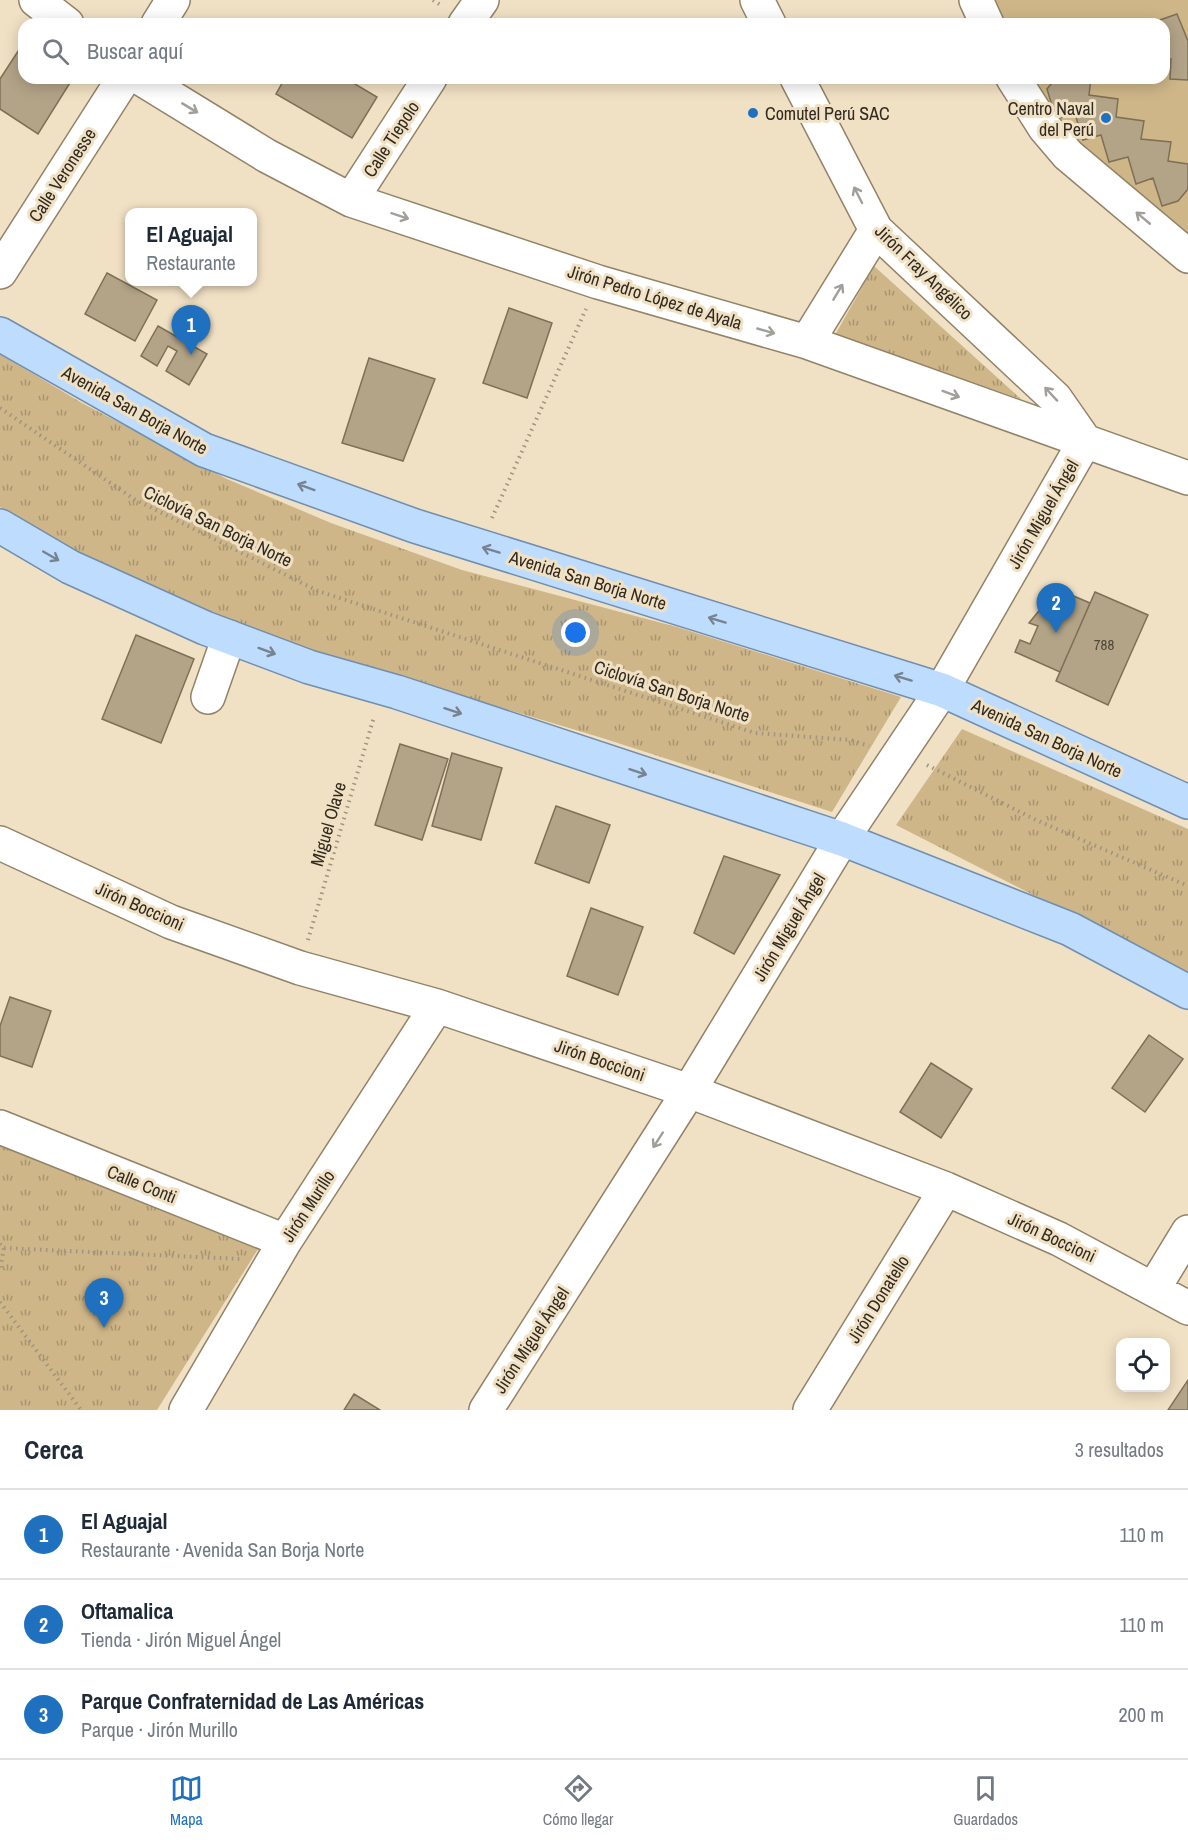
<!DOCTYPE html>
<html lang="es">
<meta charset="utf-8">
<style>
body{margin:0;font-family:"Archivo Narrow",sans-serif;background:#f2f2f3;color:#1f2937}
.controls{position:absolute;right:18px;bottom:18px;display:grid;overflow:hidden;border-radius:12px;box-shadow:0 3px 15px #0003}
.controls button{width:54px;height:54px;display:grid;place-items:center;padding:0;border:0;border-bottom:2px solid #e0e1e3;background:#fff;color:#1f2937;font:30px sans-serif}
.you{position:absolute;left:576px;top:633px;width:21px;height:21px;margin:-15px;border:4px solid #fff;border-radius:50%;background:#1a73e8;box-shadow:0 0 0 9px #1a73e833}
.badge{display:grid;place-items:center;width:39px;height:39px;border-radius:50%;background:#1f71bf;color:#fff;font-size:20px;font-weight:700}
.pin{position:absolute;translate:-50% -50px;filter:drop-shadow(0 2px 3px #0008)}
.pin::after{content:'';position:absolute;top:32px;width:21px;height:18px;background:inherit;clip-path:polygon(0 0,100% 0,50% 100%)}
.popup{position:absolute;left:125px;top:208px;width:132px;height:78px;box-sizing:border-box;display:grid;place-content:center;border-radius:12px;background:#fff;filter:drop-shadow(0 2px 4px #0005);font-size:20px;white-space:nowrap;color:#747a83}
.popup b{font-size:22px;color:#1f2937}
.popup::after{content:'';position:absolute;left:50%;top:100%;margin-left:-12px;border:12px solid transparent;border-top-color:#fff}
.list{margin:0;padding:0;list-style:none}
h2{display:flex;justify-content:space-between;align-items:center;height:78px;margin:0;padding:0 24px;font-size:26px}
h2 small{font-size:20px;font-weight:400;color:#747a83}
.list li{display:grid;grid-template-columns:39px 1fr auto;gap:18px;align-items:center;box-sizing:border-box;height:90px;padding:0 24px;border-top:2px solid #e0e1e3}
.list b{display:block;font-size:22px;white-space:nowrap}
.list p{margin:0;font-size:20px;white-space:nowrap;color:#747a83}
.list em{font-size:20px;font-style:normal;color:#747a83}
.icon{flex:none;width:33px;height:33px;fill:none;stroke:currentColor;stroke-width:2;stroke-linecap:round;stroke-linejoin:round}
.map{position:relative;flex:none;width:1188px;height:1410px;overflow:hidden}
.search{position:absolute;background:#fff;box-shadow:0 3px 15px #0003;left:18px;right:18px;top:18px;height:66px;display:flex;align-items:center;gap:15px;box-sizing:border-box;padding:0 21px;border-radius:18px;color:#747a83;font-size:22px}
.sheet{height:348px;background:#fff}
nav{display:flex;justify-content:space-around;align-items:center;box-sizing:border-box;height:84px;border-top:2px solid #e0e1e3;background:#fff;font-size:16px;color:#747a83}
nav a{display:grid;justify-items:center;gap:3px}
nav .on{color:#1f71bf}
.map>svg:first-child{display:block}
</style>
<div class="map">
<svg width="1188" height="1410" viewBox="0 0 1188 1410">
<defs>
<pattern id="park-tufts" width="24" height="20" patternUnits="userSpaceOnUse" patternTransform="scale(1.5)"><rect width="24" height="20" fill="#ceb688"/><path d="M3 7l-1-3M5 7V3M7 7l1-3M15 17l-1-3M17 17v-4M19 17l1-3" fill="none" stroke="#a8946f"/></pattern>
</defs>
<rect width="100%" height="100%" fill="#f1e1c4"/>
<path fill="url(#park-tufts)" d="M 874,266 L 1021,399 L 835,335 Z
M 0,354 L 82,403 L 227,479 L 331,523 L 462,570 L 677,627 L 901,697 L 832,812 L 599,737 L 265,637 L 94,564 L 0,507 Z
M 962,729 L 1188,829 L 1188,974 L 896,825 Z
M 0,1141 L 260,1246 L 157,1410 L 0,1410 Z"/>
<path fill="#ceb688" d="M 960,0 L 1188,0 L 1188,268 L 999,78 L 1164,78 L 1164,24 L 971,24 Z"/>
<path fill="#b3a488" stroke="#7e7055" stroke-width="1.5" d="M 1177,14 L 1188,41 L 1188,80 L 1170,79 L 1171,59 L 1164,58 L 1164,24 L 1157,24 L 1160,20 Z
M 24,42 L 24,78 L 73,78 L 38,134 L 0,109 L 0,79 Z
M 285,78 L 345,78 L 377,97 L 352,138 L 276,94 Z
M 1056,78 L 1091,78 L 1089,95 L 1118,99 L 1116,117 L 1144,121 L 1141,139 L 1171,142 L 1168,161 L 1188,164 L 1188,189 L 1178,201 L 1162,206 L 1153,178 L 1136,184 L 1128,157 L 1109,162 L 1101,135 L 1083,140 L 1075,114 L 1056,119 L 1047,89 Z
M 107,273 L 157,300 L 135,341 L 85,314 Z
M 509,308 L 552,323 L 527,398 L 483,383 Z
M 158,326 L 207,354 L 189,385 L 166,371 L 177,351 L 168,346 L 157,366 L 141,356 Z
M 369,358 L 435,379 L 403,461 L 342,443 Z
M 1057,589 L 1090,603 L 1060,672 L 1015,652 L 1020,640 L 1030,644 L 1038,626 L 1029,623 Z
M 1095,592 L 1148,615 L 1108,705 L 1056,681 Z
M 136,635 L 194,659 L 161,743 L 102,719 Z
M 400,744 L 448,759 L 422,840 L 375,825 Z
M 452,753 L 502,768 L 481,840 L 432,826 Z
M 556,806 L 610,825 L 589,883 L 535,863 Z
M 724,856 L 780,875 L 734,954 L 694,933 Z
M 591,908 L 643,927 L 618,995 L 567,976 Z
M 10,997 L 51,1011 L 32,1067 L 0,1056 L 0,1026 Z
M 1149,1035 L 1183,1059 L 1145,1112 L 1112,1088 Z
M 931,1063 L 972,1089 L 941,1138 L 900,1112 Z
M 1188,1380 L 1188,1410 L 1168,1410 Z
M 354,1394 L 380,1410 L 344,1410 Z"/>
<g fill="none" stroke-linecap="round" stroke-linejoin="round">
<g stroke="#928368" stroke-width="36">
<path id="minor" d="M 36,0 L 67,24
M 757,0 L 769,24
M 976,0 L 987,24
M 158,24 L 173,0
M 465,24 L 482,0
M 140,78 L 267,156 L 351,200 L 598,282 L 807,342 L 1188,478
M 1013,78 L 1045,128 L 1068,155 L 1188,256
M 351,200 L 430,78
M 0,272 L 124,78
M 807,342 L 876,230
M 208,697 L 229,637
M 0,843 L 171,922 L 300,968 L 437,1006 L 689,1091 L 946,1189 L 1059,1239 L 1188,1308
M 0,1127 L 285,1241
M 1154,1288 L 1188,1232
M 186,1410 L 285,1241 L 437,1006
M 486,1410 L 689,1091 L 842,839 L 942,690 L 1085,441 L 1055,398 L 876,230 L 797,78
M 810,1410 L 946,1189"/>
</g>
<g stroke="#708eaf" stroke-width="36">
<path id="major" d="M 0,334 L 204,450 L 415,526 L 942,690 L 1188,802
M 0,526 L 70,567 L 205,628 L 309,667 L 397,692 L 842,839 L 1070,929 L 1188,992"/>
</g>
<path stroke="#a0947f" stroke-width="4" stroke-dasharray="1.5 4.5" stroke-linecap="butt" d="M 433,0 L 442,6
M 0,408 L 134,499 L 318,591 L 755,733 L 851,740 L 869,746
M 492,518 L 586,309
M 927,765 L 1036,820 L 1188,886
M 308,940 L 374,717
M 0,1244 L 4,1248 L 0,1269
M 4,1248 L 241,1259
M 0,1302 L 81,1410"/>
<use href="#minor" stroke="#fff" stroke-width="33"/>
<use href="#major" stroke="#bedcfd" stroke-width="33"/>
</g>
<defs><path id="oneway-shaft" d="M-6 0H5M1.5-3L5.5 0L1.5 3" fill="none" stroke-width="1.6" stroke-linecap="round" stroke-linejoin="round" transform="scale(1.5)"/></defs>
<g stroke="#a29f9a">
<use href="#oneway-shaft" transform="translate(190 108) rotate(31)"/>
<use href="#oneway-shaft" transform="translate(858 195) rotate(-117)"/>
<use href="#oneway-shaft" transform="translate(400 216) rotate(18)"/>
<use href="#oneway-shaft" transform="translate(1143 218) rotate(-140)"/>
<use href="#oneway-shaft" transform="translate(838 292) rotate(-59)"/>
<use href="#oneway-shaft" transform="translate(766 331) rotate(16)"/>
<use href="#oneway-shaft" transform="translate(951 394) rotate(20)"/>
<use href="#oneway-shaft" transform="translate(1051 394) rotate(-133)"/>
<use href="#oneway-shaft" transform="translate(658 1140) rotate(123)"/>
</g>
<g stroke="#77838e">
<use href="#oneway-shaft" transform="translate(306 487) rotate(-160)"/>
<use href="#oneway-shaft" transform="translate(491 550) rotate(-163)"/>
<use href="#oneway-shaft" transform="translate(51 556) rotate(30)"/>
<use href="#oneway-shaft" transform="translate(717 620) rotate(-163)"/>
<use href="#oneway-shaft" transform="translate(267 651) rotate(20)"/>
<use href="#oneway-shaft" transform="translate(903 678) rotate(-163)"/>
<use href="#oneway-shaft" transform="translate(453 711) rotate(18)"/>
<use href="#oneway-shaft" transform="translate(638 772) rotate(18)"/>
</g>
<g fill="#1f71bf" stroke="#f1e1c4" stroke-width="2">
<circle cx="753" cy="113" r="6"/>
<circle cx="1106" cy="118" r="6"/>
</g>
<g text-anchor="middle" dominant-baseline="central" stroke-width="6" stroke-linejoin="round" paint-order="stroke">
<g font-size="15" fill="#514839">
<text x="1104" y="644">788</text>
</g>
<g font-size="18" fill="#302a1f" stroke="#f1e1c4" text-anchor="end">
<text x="1094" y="108">Centro Naval<tspan x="1094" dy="21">del Perú</tspan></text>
<text x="765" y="113" text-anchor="start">Comutel Perú SAC</text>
</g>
<g font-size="18" fill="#302a1f" stroke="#f1e1c4">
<text transform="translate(391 139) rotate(-57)">Calle Tiepolo</text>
<text transform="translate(62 175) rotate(-57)">Calle Veronesse</text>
<text transform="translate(924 272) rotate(44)">Jirón Fray Angélico</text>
<text transform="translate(655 297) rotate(17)">Jirón Pedro López de Ayala</text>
<text transform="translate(135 410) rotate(29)">Avenida San Borja Norte</text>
<text transform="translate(1043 514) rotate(-60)">Jirón Miguel Ángel</text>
<text transform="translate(218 526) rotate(26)">Ciclovía San Borja Norte</text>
<text transform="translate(588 580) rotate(17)">Avenida San Borja Norte</text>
<text transform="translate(672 691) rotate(18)">Ciclovía San Borja Norte</text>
<text transform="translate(1047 738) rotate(25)">Avenida San Borja Norte</text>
<text transform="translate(328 824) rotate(-74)">Miguel Olave</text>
<text transform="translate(140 906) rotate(24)">Jirón Boccioni</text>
<text transform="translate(789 927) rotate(-59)">Jirón Miguel Ángel</text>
<text transform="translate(600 1060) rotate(19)">Jirón Boccioni</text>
<text transform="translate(142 1184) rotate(22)">Calle Conti</text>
<text transform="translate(308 1206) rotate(-57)">Jirón Murillo</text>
<text transform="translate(1052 1237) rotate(25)">Jirón Boccioni</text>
<text transform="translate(878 1299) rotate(-58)">Jirón Donatello</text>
<text transform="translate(531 1340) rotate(-57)">Jirón Miguel Ángel</text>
</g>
</g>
</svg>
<div class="controls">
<button><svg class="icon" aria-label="locate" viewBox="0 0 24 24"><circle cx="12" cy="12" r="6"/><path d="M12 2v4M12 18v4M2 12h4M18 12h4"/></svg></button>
</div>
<div class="you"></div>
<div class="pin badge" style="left:191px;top:355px">1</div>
<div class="popup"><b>El Aguajal</b>Restaurante</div>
<div class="pin badge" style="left:1056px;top:633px">2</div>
<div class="pin badge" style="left:104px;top:1328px">3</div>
<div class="search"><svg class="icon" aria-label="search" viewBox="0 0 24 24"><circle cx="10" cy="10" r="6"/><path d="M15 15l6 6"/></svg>Buscar aquí</div>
</div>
<section class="sheet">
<h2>Cerca<small>3 resultados</small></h2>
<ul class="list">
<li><span class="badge">1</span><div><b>El Aguajal</b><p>Restaurante · Avenida San Borja Norte</p></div><em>110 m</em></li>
<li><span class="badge">2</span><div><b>Oftamalica</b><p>Tienda · Jirón Miguel Ángel</p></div><em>110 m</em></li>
<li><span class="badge">3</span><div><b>Parque Confraternidad de Las Américas</b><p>Parque · Jirón Murillo</p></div><em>200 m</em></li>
</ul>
</section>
<nav>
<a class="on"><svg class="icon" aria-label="map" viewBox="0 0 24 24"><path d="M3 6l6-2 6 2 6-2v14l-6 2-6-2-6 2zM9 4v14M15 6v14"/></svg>Mapa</a>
<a><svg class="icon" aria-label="directions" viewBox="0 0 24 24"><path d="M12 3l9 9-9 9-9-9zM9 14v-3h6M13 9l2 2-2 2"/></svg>Cómo llegar</a>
<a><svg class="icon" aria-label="saved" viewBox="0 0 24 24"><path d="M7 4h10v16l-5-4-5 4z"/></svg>Guardados</a>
</nav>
